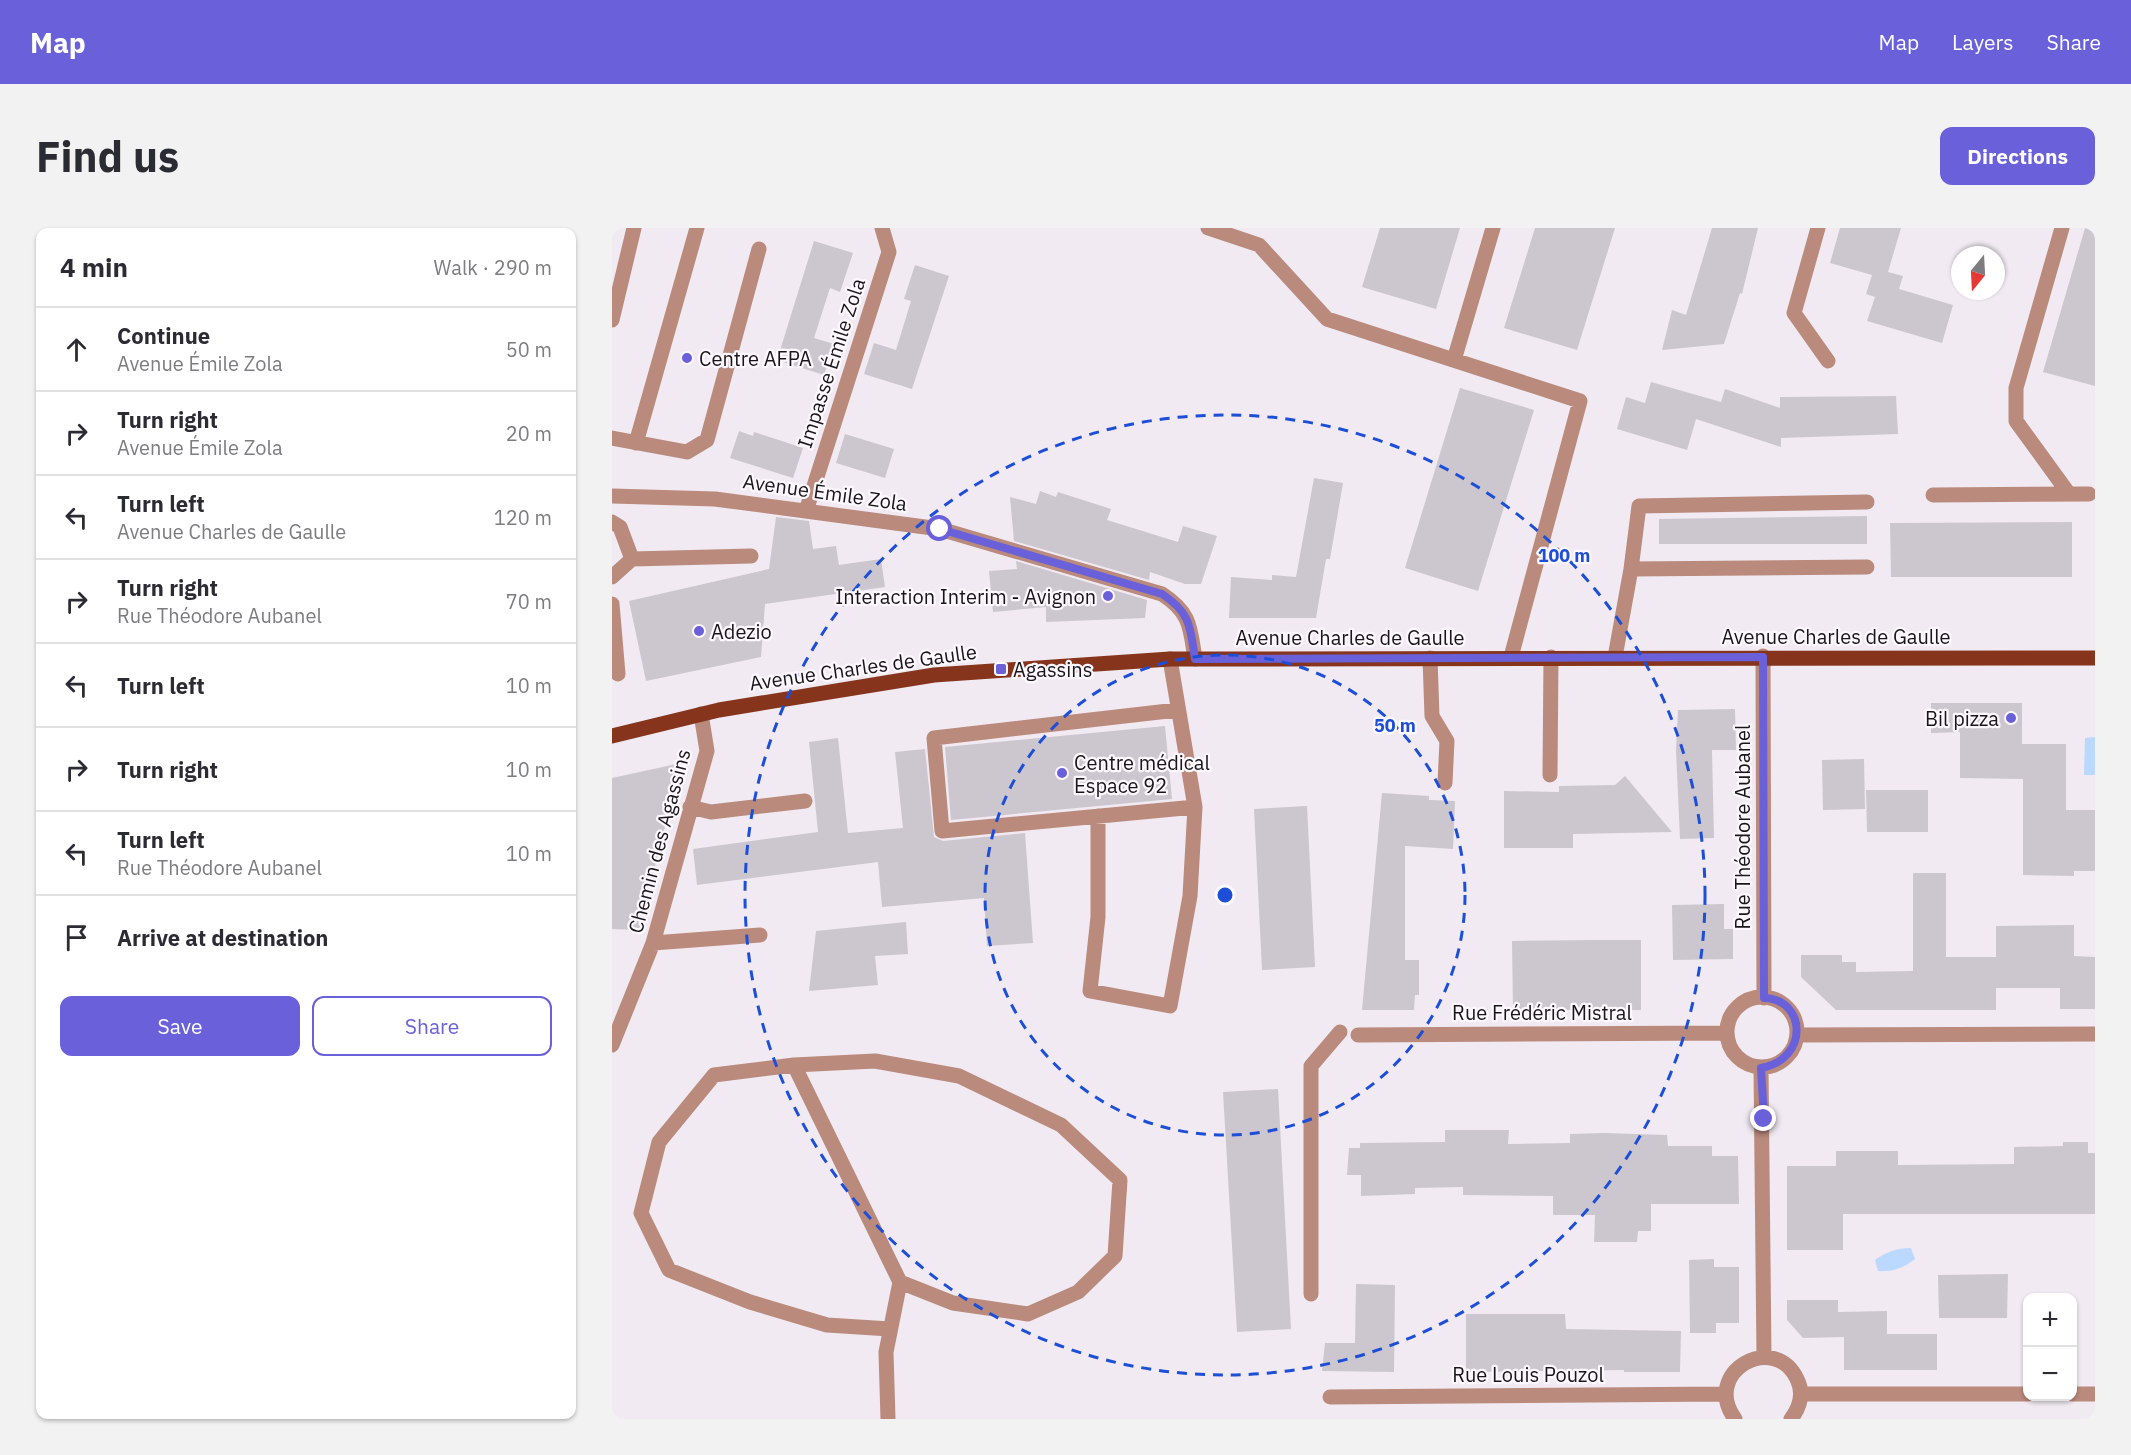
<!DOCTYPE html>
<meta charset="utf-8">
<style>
body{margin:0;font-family:"IBM Plex Sans",sans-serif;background:#f2f2f3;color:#2b2b33}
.controls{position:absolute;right:18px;bottom:18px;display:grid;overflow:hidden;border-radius:12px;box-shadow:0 2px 4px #0004}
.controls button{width:54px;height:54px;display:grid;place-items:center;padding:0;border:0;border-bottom:2px solid #e1e1e2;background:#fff;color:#2b2b33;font:30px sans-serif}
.compass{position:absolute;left:1339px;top:18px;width:54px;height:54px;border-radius:50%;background:#fff;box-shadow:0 2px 4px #0004;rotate:198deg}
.stop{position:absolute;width:18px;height:18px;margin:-14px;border:4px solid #6960da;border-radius:50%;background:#fff}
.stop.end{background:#6960da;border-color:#fff;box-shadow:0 2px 6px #0008}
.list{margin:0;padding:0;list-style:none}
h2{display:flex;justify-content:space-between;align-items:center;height:78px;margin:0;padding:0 24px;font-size:26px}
h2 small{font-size:20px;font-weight:400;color:#7c7c81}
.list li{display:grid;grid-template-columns:39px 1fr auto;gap:18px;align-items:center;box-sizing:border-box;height:84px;padding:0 24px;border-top:2px solid #e1e1e2}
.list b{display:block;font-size:22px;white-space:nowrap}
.list p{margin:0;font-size:20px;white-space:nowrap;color:#7c7c81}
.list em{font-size:20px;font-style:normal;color:#7c7c81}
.actions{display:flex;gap:12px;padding:18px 24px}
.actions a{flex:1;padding:14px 0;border:2px solid #6960da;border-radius:12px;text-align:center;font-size:21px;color:#6960da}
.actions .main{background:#6960da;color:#fff}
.icon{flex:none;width:33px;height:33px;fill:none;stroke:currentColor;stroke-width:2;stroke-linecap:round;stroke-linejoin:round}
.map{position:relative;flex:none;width:1483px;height:1191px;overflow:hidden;border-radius:12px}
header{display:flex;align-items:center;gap:36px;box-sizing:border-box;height:84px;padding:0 30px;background:#6960da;color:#fff}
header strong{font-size:28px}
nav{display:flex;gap:33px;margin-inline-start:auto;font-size:21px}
.intro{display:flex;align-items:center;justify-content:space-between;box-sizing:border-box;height:144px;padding:0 36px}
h1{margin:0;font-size:42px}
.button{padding:15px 27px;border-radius:12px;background:#6960da;color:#fff;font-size:21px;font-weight:700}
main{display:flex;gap:36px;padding:0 36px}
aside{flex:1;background:#fff;border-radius:12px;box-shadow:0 2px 4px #0004}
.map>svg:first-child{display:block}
</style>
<header>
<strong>Map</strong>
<nav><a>Map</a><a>Layers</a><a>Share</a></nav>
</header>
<div class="intro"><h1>Find us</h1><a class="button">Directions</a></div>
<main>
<aside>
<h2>4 min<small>Walk · 290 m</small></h2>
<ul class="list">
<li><svg class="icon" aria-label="ahead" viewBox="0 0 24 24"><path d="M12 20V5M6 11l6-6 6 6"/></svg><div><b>Continue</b><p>Avenue Émile Zola</p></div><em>50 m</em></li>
<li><svg class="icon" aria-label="right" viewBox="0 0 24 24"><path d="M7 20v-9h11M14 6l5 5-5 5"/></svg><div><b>Turn right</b><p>Avenue Émile Zola</p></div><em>20 m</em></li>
<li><svg class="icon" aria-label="left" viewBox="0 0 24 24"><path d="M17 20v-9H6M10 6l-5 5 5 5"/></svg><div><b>Turn left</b><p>Avenue Charles de Gaulle</p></div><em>120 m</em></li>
<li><svg class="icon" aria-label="right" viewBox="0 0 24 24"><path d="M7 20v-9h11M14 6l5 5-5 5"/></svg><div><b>Turn right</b><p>Rue Théodore Aubanel</p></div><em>70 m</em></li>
<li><svg class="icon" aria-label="left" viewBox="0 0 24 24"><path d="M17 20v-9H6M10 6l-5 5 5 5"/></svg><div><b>Turn left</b></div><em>10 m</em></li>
<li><svg class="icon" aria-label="right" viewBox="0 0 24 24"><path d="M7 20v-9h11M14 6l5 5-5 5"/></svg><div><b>Turn right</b></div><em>10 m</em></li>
<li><svg class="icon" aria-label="left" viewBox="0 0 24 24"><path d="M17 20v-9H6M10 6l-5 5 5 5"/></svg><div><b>Turn left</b><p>Rue Théodore Aubanel</p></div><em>10 m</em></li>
<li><svg class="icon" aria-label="arrive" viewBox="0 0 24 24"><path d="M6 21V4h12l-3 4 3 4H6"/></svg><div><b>Arrive at destination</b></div></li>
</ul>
<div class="actions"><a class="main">Save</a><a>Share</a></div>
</aside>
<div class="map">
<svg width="1483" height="1191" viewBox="0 0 1483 1191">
<rect width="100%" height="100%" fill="#f1eaf2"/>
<path fill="#bbd8ff" d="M 1483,509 L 1483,547 L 1472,547 L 1473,510 Z
M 1299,1020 L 1303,1031 C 1292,1040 1280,1044 1266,1043 L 1263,1032 C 1274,1024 1285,1020 1299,1020 Z"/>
<path fill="#ccc6ce" d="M 768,0 L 848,0 L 824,81 L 750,59 Z
M 923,0 L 1003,0 L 965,122 L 892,100 Z
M 1100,0 L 1146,0 L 1130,66 L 1128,65 L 1112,116 L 1050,122 L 1060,82 L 1074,87 Z
M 1228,0 L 1289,0 L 1276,44 L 1291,48 L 1287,61 L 1341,77 L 1330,115 L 1255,93 L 1263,69 L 1254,66 L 1260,47 L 1218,35 Z
M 1473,0 L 1483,0 L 1483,158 L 1431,144 Z
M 202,13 L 241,25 L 228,64 L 218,60 L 202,110 L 222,116 L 212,147 L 165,132 Z
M 303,37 L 337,48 L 300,161 L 252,146 L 262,115 L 284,122 L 299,73 L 292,71 Z
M 1039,154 L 1109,174 L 1113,161 L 1168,180 L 1168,169 L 1284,168 L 1286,206 L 1169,210 L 1169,219 L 1084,191 L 1075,222 L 1005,201 L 1014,169 L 1033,175 Z
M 848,160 L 922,182 L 866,363 L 793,340 Z
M 127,203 L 141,208 L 142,204 L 191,220 L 181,250 L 118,230 Z
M 233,206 L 282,221 L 273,250 L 224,235 Z
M 702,250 L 731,255 L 718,331 L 714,331 L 704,390 L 617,390 L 619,349 L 660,352 L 660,347 L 684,349 Z
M 428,263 L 444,269 L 446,264 L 499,281 L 495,292 L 566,314 L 571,298 L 605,308 L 589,356 L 573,356 L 538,344 L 537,352 L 402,313 L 398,269 L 424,276 Z
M 1255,288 L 1255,316 L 1047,316 L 1047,291 Z
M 164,289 L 197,293 L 201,321 L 224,318 L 227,337 L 269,331 L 273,359 L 153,376 L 149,429 L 34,453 L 17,373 L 157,341 Z
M 1460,294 L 1460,349 L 1279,349 L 1278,295 Z
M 404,333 L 535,372 L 533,390 L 434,394 L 434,379 L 381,384 L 377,343 L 405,341 Z
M 1319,475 L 1410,475 L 1410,516 L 1454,516 L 1454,582 L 1483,582 L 1483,643 L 1462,643 L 1462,648 L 1411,647 L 1411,551 L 1348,550 L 1348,504 L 1319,505 Z
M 1123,481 L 1124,522 L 1100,522 L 1102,610 L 1068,611 L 1064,522 L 1066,482 Z
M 553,498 L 560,571 L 339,592 L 333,519 Z
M 226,510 L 236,605 L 291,600 L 283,524 L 313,521 L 322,609 L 331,613 L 413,605 L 421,715 L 375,718 L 372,670 L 270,679 L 266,634 L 85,657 L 81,621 L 206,604 L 197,514 Z
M 1252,531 L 1253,581 L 1211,582 L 1210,532 Z
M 69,535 L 27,702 L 0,701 L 0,550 Z
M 1013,548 L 1060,604 L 961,606 L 961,620 L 892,620 L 892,563 L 947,564 L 947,558 L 1003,557 Z
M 1254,562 L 1316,562 L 1316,604 L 1255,604 Z
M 770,565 L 817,568 L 817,572 L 843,573 L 841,621 L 793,618 L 793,732 L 807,732 L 807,767 L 803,767 L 802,782 L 750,782 Z
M 695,578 L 703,739 L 650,742 L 642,581 Z
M 1301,645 L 1334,645 L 1334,729 L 1384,729 L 1384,698 L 1462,697 L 1462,728 L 1483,729 L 1483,781 L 1448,781 L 1448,760 L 1384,760 L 1384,782 L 1224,782 L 1189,749 L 1189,727 L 1230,727 L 1230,734 L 1244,734 L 1244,744 L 1301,743 Z
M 1112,676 L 1112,701 L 1121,701 L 1121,731 L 1061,732 L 1060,677 Z
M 294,694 L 296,726 L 263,728 L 266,757 L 197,763 L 204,703 Z
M 980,712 L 1029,712 L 1029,782 L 901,782 L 900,713 Z
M 666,861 L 679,1101 L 625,1104 L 611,864 Z
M 833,902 L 897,902 L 896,916 L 958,915 L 958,906 L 992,905 L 1055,907 L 1056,918 L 1100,918 L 1100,928 L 1126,928 L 1127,976 L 1039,976 L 1039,1003 L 1026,1003 L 1025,1014 L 982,1014 L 983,987 L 941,987 L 941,968 L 851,967 L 851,959 L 803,960 L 803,966 L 749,968 L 749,947 L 735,947 L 737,920 L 748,920 L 748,915 L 833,914 Z
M 1451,914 L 1476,914 L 1476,925 L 1483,925 L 1483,986 L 1231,986 L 1231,1022 L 1175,1022 L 1175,938 L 1224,938 L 1224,923 L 1286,923 L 1286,937 L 1402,936 L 1402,919 L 1451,918 Z
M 1102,1031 L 1102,1039 L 1127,1039 L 1127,1095 L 1104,1095 L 1104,1105 L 1078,1105 L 1077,1032 Z
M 1396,1046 L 1395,1090 L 1327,1090 L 1326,1047 Z
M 744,1056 L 783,1057 L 782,1144 L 710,1143 L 713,1115 L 743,1115 Z
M 1175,1072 L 1226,1072 L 1226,1084 L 1275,1083 L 1275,1106 L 1325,1106 L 1325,1142 L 1232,1142 L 1232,1109 L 1191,1110 L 1175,1092 Z
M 854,1086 L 953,1086 L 954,1101 L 1069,1103 L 1068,1144 L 1012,1144 L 1012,1142 L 854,1144 Z"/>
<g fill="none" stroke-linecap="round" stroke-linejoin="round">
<path stroke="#ba8a7c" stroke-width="15" d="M 596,0 L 647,17 L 715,91 L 968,173 L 899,429
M 1206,0 L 1182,85 L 1216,133
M 1450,0 L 1404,160 L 1404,193 L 1457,266
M 0,92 L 22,0
M 842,132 L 881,0
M 0,210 L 75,224 L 95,212 L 147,21
M 24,215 L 85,0
M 1321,267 L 1477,266
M 0,268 L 103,271 L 328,301 L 550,366 C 579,385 578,399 583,431
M 194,283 L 277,24 L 270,0
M 0,294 L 8,299 L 20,331 L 139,328
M 1019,341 L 1027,278 L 1255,274
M 0,349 L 20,331
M 0,376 L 6,446
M 1151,428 L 1152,770
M 1003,429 L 1019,341 L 1255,339
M 818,430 L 820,488 L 835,513 L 833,555
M 558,431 L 583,579 L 330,603 L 322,510 L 565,482
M 938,547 L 939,429
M 78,579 L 99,584 L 193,573
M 486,588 L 486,689 L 478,763 L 558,778 L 578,668 L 583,579
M 41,715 L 148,707
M1115 804a35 35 0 1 1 70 0a35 35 0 1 1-70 0Z
M 746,807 L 1115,805
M 1185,807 L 1483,806
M 0,817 L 41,715 L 95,523 L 89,486
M 182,837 L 288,1054 L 274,1124 L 276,1191
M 1149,840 L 1152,1129
M 699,1066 L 699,838 L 728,804
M 278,1101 L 215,1097 L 138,1074 L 57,1042 L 29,985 L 47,914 L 102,847 L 182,837 L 263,833 L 347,848 L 449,897 L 508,952 L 503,1028 L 466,1064 L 416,1086 L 341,1075 L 288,1054
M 1189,1166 L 1416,1166
M 1460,1166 L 1483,1166
M 718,1169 L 1114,1166
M 1123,1191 C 1089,1144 1162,1103 1185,1151 C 1192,1165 1188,1179 1179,1191"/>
<path stroke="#86351c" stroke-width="15" d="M 0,508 L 107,482 L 322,447 L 558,431 L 1483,430"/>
</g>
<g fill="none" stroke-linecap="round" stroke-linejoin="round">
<path stroke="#6960da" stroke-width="8" d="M 328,301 L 550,366 C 579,385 578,399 583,431 L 1151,429 L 1152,770 C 1194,771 1198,831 1149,840 L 1152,891"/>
</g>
<g fill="none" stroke="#1d4ed8" stroke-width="3" stroke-dasharray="10 8">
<circle cx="613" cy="667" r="240"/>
<circle cx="613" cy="667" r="480"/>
</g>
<g fill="#6960da" stroke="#fdf8fe" stroke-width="2">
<circle cx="75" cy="130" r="6"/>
<circle cx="496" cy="368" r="6"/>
<circle cx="87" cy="403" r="6"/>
<rect x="383" y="435" width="12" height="12" rx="3"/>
<circle cx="1399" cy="490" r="6"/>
<circle cx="450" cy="545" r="6"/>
</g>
<g text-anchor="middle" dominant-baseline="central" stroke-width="4.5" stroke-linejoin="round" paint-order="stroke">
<g font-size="20" fill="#181618" stroke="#fdf8fe" text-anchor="start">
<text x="87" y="130">Centre AFPA</text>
<text x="484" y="368" text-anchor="end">Interaction Interim - Avignon</text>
<text x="99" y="403">Adezio</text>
<text x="401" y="441">Agassins</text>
<text x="1387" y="490" text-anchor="end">Bil pizza</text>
<text x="462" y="534">Centre médical<tspan x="462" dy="23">Espace 92</tspan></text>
</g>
<g font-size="20" fill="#181618" stroke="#fdf8fe">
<text transform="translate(219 135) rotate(-72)">Impasse Émile Zola</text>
<text transform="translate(213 264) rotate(8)">Avenue Émile Zola</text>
<text x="1224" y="408">Avenue Charles de Gaulle</text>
<text x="738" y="409">Avenue Charles de Gaulle</text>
<text transform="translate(251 439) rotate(-8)">Avenue Charles de Gaulle</text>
<text transform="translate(1130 599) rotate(-90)">Rue Théodore Aubanel</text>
<text transform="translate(47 613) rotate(-75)">Chemin des Agassins</text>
<text x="930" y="784">Rue Frédéric Mistral</text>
<text x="916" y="1146">Rue Louis Pouzol</text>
</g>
</g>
<circle cx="613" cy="667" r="9" fill="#1d4ed8" stroke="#fdf8fe" stroke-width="3"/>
<g font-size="18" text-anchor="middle" font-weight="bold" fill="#1d4ed8" stroke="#fdf8fe" stroke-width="4.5" stroke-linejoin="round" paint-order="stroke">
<text x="952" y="334">100 m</text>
<text x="783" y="504">50 m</text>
</g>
</svg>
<div class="controls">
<button>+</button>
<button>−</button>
</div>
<svg class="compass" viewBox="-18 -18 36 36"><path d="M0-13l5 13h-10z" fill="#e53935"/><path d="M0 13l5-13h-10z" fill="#7c7c81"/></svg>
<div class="stop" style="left:328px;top:301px"></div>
<div class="stop end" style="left:1152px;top:891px"></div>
</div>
</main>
